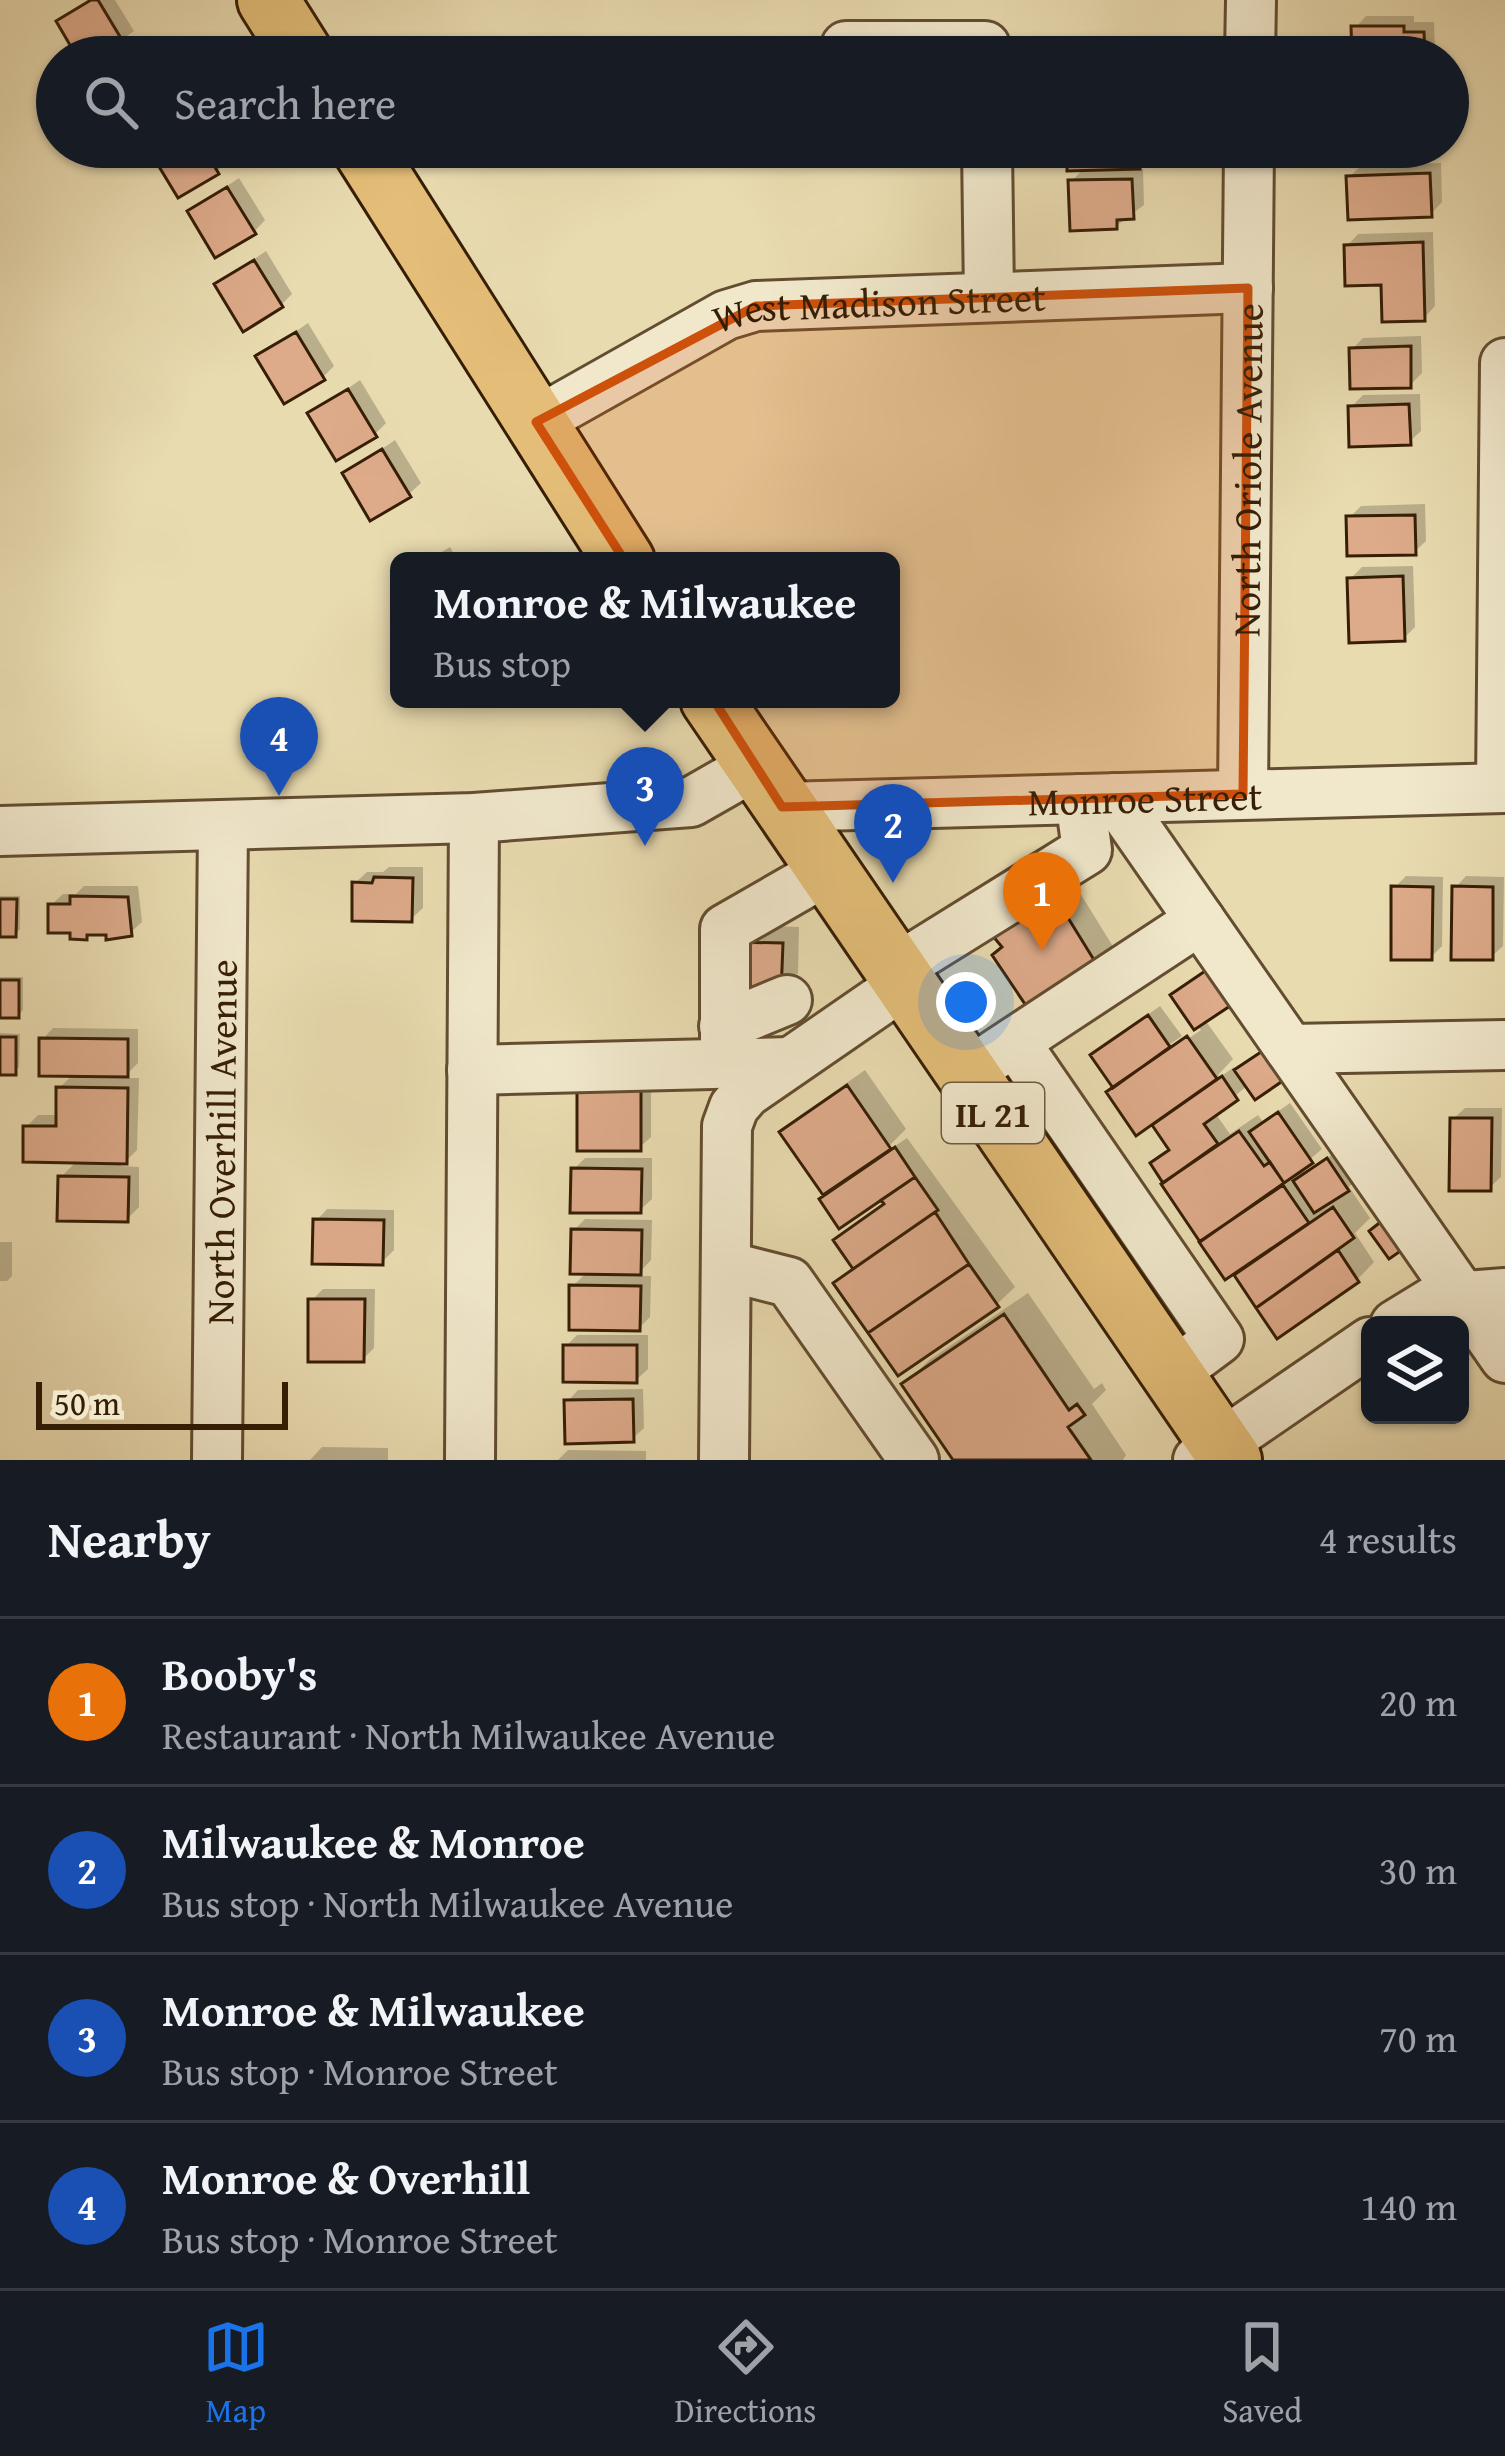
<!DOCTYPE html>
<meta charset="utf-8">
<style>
body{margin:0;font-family:"Gentium Book Plus",serif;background:#242831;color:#f1f3f6}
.controls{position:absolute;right:36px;bottom:36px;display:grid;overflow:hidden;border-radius:18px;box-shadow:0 3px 9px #0004}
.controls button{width:108px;height:108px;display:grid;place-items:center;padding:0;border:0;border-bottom:3px solid #363941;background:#171b24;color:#f1f3f6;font:60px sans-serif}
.scale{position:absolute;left:36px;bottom:30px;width:252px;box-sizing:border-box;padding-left:12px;border:6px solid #361e05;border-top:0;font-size:33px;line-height:42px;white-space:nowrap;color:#361e05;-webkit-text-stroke:9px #f1e8cc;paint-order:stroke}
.you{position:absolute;left:966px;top:1002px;width:42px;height:42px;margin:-30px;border:9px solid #fff;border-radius:50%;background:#1a73e8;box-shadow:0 0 0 18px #1a73e833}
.badge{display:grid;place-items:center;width:78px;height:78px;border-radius:50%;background:#1a73e8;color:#fff;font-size:39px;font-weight:700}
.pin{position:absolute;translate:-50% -99px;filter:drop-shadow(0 3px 6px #0008)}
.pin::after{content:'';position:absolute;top:63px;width:42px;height:36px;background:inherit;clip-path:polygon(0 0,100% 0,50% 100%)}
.popup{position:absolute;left:390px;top:552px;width:510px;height:156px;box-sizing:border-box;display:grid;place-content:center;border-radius:18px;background:#171b24;filter:drop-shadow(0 3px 9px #0005);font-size:39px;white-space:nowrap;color:#9ea1a6}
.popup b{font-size:45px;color:#f1f3f6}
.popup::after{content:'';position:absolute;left:50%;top:100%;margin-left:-24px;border:24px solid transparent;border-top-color:#171b24}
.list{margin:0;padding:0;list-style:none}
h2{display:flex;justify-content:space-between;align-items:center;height:156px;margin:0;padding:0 48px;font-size:51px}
h2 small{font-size:39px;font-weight:400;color:#9ea1a6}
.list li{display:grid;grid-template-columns:78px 1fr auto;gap:36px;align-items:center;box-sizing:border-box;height:168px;padding:0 48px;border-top:3px solid #363941}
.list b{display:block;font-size:45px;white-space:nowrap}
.list p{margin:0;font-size:39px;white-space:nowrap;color:#9ea1a6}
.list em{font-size:39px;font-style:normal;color:#9ea1a6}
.icon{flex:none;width:66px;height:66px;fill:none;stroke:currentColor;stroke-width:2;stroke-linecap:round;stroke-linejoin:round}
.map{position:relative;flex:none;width:1505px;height:1460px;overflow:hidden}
.search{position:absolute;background:#171b24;box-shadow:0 3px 9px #0004;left:36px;right:36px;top:36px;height:132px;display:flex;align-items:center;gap:30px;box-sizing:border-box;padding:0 42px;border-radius:66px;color:#9ea1a6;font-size:45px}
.sheet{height:828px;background:#171b24}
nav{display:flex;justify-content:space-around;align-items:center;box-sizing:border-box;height:168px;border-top:3px solid #363941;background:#171b24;font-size:33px;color:#9ea1a6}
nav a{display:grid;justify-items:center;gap:6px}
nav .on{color:#1a73e8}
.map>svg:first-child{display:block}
</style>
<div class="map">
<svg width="1505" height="1460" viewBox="0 0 1505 1460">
<rect width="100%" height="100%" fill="#e9dbb0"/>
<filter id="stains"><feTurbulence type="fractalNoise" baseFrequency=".00167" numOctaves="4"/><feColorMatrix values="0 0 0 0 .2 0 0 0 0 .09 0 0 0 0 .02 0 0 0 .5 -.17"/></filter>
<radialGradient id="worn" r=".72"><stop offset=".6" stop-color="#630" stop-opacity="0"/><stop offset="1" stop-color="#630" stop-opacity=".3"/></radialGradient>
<path fill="#0003" d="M 88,0 L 115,0 L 134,31 L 98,57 L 81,57 L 59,22 Z
M 1366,16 L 1414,16 L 1414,22 L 1434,22 L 1435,52 L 1430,57 L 1355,57 L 1355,28 Z
M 157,147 L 220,147 L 228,160 L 217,171 Z
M 1070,147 L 1150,147 L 1151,154 L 1136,169 L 1143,169 L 1144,205 L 1116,226 L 1071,182 L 1085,167 Z
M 1441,163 L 1442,202 L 1431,214 L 1349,177 L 1361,166 Z
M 239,178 L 265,220 L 254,232 L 190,211 Z
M 1433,232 L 1435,306 L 1424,318 L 1347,246 L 1358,234 Z
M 266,251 L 292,294 L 281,305 L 218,284 Z
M 308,323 L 334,366 L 323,377 L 259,357 Z
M 1421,336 L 1422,373 L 1410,385 L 1352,349 L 1363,338 Z
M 360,380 L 386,423 L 375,434 L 311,414 Z
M 1420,394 L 1421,431 L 1409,442 L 1351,407 L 1363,395 Z
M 395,440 L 421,483 L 409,494 L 345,474 Z
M 1425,504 L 1426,541 L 1414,552 L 1350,517 L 1361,506 Z
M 450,547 L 458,561 L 427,561 Z
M 1413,566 L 1415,627 L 1404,638 L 1350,579 L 1362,567 Z
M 389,867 L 423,867 L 423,908 L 411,919 L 355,883 L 367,872 L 383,872 Z
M 1067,872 L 1114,948 L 1097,966 L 1005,946 Z
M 1406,876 L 1443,877 L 1442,946 L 1431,957 L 1394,888 Z
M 1466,876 L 1504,877 L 1503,946 L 1491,957 L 1455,888 Z
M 84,886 L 138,886 L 142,922 L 130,933 L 91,932 L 86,937 L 73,930 L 51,905 L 63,894 L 76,894 Z
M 0,896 L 20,896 L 20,929 L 15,934 L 0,934 Z
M 752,925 L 799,927 L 798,973 L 780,991 L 733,989 Z
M 1224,958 L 1205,1020 L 1233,1059 L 1218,1075 L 1220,1077 L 1234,1067 L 1237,1071 L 1279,1039 L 1248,1085 L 1215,1113 L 1230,1134 L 1258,1115 L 1263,1122 L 1290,1103 L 1322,1149 L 1301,1167 L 1305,1173 L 1340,1149 L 1358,1177 L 1349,1187 L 1370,1218 L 1355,1233 L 1374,1262 L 1357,1280 L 1278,1335 L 1154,1163 L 1171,1148 L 1165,1116 L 1116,1087 L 1106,1044 L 1160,1006 L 1182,1036 L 1125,1075 L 1125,1082 L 1201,1030 L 1174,995 Z
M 0,977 L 23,977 L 23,1010 L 18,1015 L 0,1015 Z
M 53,1028 L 138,1029 L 138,1063 L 123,1078 L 139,1078 L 137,1150 L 121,1166 L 139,1167 L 139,1207 L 127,1219 L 61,1177 L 78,1160 L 26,1127 L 38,1115 L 59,1115 L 59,1088 L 74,1074 L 42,1040 Z
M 0,1033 L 20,1034 L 19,1067 L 14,1072 L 0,1072 Z
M 865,1070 L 906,1129 L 890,1145 L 892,1148 L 907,1138 L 1015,1287 L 997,1304 L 898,1372 L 837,1283 L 855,1266 L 837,1240 L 886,1202 L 882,1196 L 827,1195 L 783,1133 L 801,1115 Z
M 651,1080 L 651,1137 L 639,1148 L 580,1092 Z
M 1465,1108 L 1502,1108 L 1501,1177 L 1489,1188 L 1453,1119 Z
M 585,1158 L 652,1158 L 652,1199 L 640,1210 L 574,1169 Z
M 327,1209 L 394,1210 L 394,1250 L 382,1262 L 316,1221 Z
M 585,1219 L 652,1220 L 651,1260 L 636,1276 L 651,1276 L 650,1317 L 639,1328 L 572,1287 L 588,1271 L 574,1230 Z
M 0,1242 L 12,1242 L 12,1276 L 7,1281 L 0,1281 Z
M 323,1289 L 375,1289 L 374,1348 L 363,1359 L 311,1301 Z
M 1028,1293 L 1094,1389 L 1102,1383 L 1106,1390 L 1092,1404 L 1126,1455 L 1123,1460 L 1023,1460 L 905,1385 L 928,1361 Z
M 577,1335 L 648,1335 L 648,1369 L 636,1380 L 566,1346 Z
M 643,1389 L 644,1428 L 632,1439 L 567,1402 L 578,1390 Z
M 322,1447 L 388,1448 L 388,1460 L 310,1460 Z
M 568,1450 L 646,1451 L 646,1460 L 558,1460 Z"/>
<path fill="#ddaa8a" stroke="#361e05" stroke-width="3" d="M 91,0 L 98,0 L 125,45 L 104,57 L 77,57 L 56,21 Z
M 1351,26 L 1404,26 L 1404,32 L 1424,32 L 1425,57 L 1352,57 Z
M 155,147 L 203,147 L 219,174 L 178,198 L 149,150 Z
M 1067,147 L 1140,147 L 1140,169 L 1067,171 Z
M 1351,147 L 1412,147 L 1413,157 L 1351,159 Z
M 1430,173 L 1432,217 L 1348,220 L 1346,176 Z
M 1132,179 L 1134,219 L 1117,220 L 1117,229 L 1070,231 L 1068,180 Z
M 227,187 L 256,234 L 215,258 L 187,211 Z
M 1423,242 L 1425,321 L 1382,322 L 1381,285 L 1345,286 L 1344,245 Z
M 254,260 L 283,307 L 243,332 L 214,284 Z
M 296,332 L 325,380 L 284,404 L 255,356 Z
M 1411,346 L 1411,388 L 1350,389 L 1349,348 Z
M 348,389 L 377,437 L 336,461 L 307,413 Z
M 1409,404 L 1411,445 L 1349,447 L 1348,406 Z
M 382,449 L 411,497 L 370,521 L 342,473 Z
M 1415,515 L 1416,555 L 1347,556 L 1346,516 Z
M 1403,576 L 1405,641 L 1349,643 L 1347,578 Z
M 374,877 L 413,878 L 412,922 L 352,921 L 352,882 L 372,883 Z
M 1391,886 L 1433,887 L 1432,960 L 1391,960 Z
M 1452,886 L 1493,887 L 1493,960 L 1451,960 Z
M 1049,887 L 1099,968 L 1033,1016 L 992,955 L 1002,947 L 987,929 Z
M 70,896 L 128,897 L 132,936 L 106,940 L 106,935 L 87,935 L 87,940 L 70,939 L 70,933 L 48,933 L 48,904 L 70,904 Z
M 0,899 L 17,899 L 16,937 L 0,937 Z
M 732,942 L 783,943 L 781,994 L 730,992 Z
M 1211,967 L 1236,1002 L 1194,1030 L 1170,995 Z
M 0,980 L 19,980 L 19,1018 L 0,1018 Z
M 1148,1015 L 1170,1047 L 1113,1088 L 1090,1055 Z
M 1187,1036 L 1217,1079 L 1136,1136 L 1106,1092 Z
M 0,1037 L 16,1037 L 16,1075 L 0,1075 Z
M 39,1038 L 128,1039 L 128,1077 L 39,1076 Z
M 1267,1048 L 1287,1078 L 1255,1100 L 1234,1070 Z
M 1222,1076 L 1238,1100 L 1204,1124 L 1218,1144 L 1163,1183 L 1150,1163 L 1169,1150 L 1152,1125 Z
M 847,1085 L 891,1149 L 823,1195 L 779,1132 Z
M 56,1087 L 128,1088 L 127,1164 L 23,1162 L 23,1126 L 56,1126 Z
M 577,1090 L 641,1090 L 641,1151 L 577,1151 Z
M 1278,1112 L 1313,1163 L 1284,1183 L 1249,1132 Z
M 1450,1118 L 1492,1118 L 1491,1191 L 1449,1191 Z
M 1239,1131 L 1264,1166 L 1270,1162 L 1284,1183 L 1200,1242 L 1161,1184 Z
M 895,1147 L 915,1177 L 839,1229 L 819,1199 Z
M 1327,1158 L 1349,1191 L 1314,1213 L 1293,1181 Z
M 571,1168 L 642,1169 L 641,1213 L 570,1213 Z
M 58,1176 L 129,1177 L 128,1222 L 57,1221 Z
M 915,1177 L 938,1210 L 853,1269 L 833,1240 L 884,1204 L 881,1200 Z
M 1283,1185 L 1309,1223 L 1225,1280 L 1199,1242 Z
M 1333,1207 L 1354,1238 L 1256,1308 L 1234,1275 Z
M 935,1212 L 969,1264 L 868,1333 L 833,1283 Z
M 1387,1217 L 1408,1246 L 1389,1259 L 1369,1231 Z
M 313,1219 L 384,1220 L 383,1265 L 312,1264 Z
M 571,1229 L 642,1230 L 641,1275 L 570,1274 Z
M 1338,1250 L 1359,1282 L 1277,1339 L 1256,1308 Z
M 969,1264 L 999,1307 L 898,1376 L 868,1333 Z
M 569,1285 L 641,1286 L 640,1331 L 569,1330 Z
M 308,1299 L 365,1299 L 364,1362 L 308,1362 Z
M 1004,1314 L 1069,1410 L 1077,1404 L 1085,1415 L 1068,1427 L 1091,1460 L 953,1460 L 901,1384 Z
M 563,1345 L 637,1345 L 637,1383 L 563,1382 Z
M 633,1399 L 634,1442 L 565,1444 L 564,1400 Z"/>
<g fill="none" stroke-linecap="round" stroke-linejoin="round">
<g stroke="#634d30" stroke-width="54">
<g id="minor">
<path d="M 846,46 L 985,46 L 986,57"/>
<path d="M 1250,57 L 1251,0"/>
<path d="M 987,147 L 989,297"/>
<path id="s1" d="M 536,422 L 726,315 L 756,306 L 1248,288"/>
<path d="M 1501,788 L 1505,363"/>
<path id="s2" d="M 1243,794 L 1249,147"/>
<path d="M 1115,798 L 1505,1358"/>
<path id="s3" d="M 782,807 L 1505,788"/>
<path d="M 0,831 L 474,818 L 691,802 L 754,766"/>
<path d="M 894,970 L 1087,850 L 1080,799"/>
<path d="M 724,1026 L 787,1000"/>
<path d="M 1015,1042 L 1219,1339 L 1172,1374"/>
<path d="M 1290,1049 L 1505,1045"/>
<path d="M 990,1058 L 1200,920"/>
<path d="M 725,1062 L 725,929 L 826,871"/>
<path d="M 472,1070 L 790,1062"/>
<path d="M 726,1266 L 789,1282 L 914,1460"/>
<path d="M 1395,1325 L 1439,1298 L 1505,1293"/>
<path id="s4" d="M 217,1460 L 223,826"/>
<path d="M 470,1460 L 474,818"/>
<path d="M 724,1460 L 727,1126 L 734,1107 L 746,1093 L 904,984"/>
<path d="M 1198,1460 L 1370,1342"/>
</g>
</g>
<g stroke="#361e05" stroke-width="66">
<path id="major" d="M 268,0 L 304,57
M 362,147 L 624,561
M 711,699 L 1231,1460"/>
</g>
<use href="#minor" stroke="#f1e8cc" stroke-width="48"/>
<use href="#major" stroke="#e4be78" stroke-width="60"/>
</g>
<path fill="#cd500b" fill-opacity="0.2" stroke="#cd500b" stroke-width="9" stroke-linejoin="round" d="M 1248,288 L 1243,794 L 782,807 L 536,422 L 756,306 Z"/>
<g text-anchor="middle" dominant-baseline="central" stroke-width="12" stroke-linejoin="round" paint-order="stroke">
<rect fill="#f1e8cc" stroke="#6e5b41" stroke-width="3" x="942" y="1083" width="102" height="60" rx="9"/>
<g font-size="36" font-weight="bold" fill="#361e05">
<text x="993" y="1113">IL 21</text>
</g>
<g font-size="39" fill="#361e05" stroke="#f1e8cc">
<text stroke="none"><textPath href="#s1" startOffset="372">West Madison Street</textPath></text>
<text stroke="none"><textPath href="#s2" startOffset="324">North Oriole Avenue</textPath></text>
<text stroke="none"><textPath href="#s3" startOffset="363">Monroe Street</textPath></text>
<text stroke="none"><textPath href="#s4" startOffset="318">North Overhill Avenue</textPath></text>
</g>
</g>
<rect width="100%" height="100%" filter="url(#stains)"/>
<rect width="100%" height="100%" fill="url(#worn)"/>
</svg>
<div class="controls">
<button><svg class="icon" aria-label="layers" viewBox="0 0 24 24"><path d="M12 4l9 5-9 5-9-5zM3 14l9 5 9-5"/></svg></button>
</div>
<div class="scale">50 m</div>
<div class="you"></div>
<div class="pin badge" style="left:1042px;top:951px;background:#e8710a">1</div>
<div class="pin badge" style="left:893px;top:883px;background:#1a4fb4">2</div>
<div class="pin badge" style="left:645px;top:846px;background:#1a4fb4">3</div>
<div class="popup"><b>Monroe &amp; Milwaukee</b>Bus stop</div>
<div class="pin badge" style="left:279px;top:796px;background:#1a4fb4">4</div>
<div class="search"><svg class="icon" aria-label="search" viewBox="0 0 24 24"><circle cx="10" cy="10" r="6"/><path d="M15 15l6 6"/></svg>Search here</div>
</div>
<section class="sheet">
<h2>Nearby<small>4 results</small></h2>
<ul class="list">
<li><span class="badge" style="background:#e8710a">1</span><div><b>Booby's</b><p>Restaurant · North Milwaukee Avenue</p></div><em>20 m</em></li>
<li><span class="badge" style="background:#1a4fb4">2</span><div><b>Milwaukee &amp; Monroe</b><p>Bus stop · North Milwaukee Avenue</p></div><em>30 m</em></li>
<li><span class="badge" style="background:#1a4fb4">3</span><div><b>Monroe &amp; Milwaukee</b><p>Bus stop · Monroe Street</p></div><em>70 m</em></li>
<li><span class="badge" style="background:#1a4fb4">4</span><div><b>Monroe &amp; Overhill</b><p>Bus stop · Monroe Street</p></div><em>140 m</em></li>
</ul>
</section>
<nav>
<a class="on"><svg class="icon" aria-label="map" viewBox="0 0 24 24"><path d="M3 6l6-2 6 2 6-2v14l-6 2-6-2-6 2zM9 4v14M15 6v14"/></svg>Map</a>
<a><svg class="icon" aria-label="directions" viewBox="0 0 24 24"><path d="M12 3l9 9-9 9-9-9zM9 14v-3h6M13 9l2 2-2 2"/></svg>Directions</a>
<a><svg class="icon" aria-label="saved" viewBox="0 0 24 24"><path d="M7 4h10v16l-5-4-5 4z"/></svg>Saved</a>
</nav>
